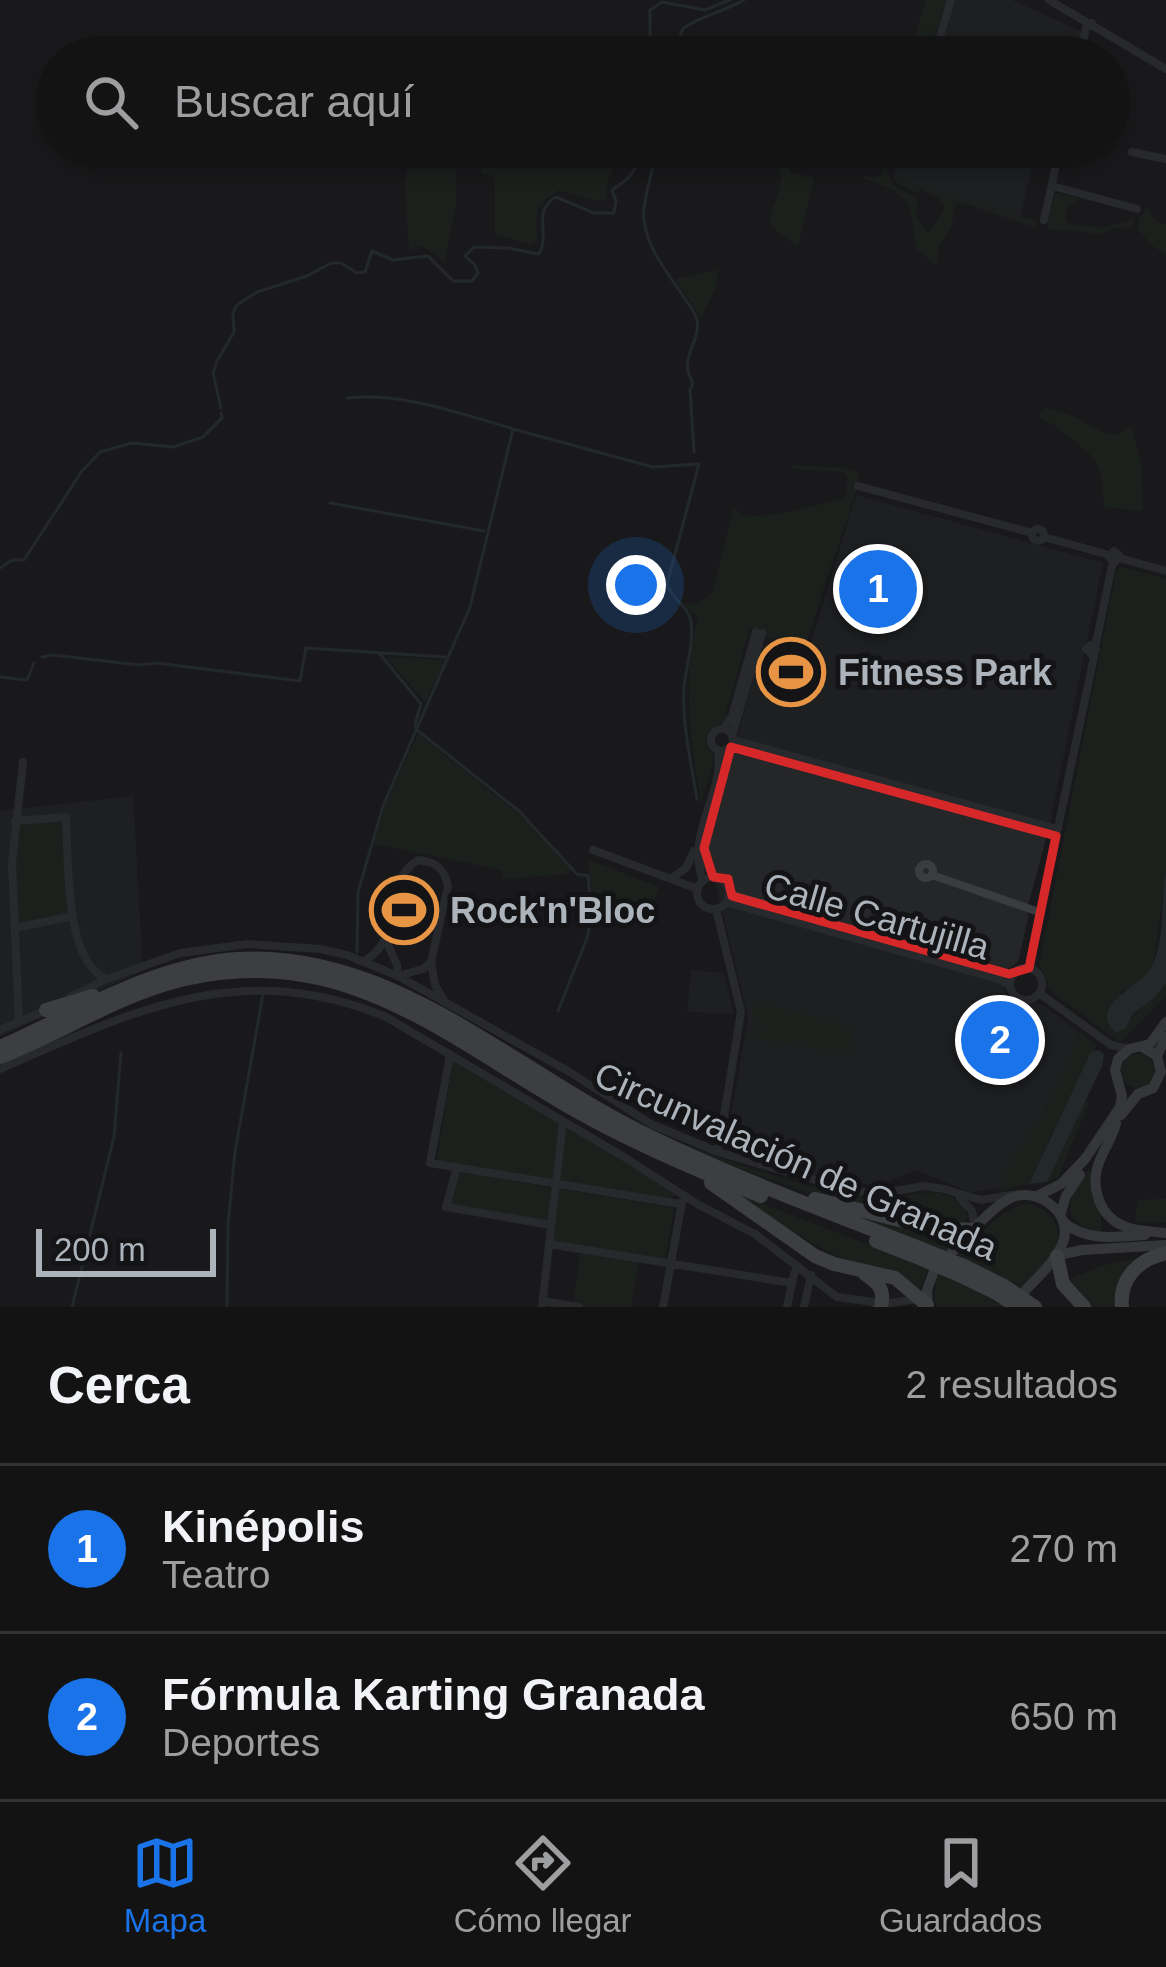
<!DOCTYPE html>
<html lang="es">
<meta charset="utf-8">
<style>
body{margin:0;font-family:Helvetica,sans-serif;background:#1c1c1d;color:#f1f3f6}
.scale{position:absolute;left:36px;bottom:30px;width:180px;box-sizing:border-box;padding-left:12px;border:6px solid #acb3ba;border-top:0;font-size:33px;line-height:42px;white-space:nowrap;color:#acb3ba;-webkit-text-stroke:9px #141416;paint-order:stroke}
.you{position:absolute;left:636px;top:585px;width:42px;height:42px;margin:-30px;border:9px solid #fff;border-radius:50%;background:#1a73e8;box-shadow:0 0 0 18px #1a73e833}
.badge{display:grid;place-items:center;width:78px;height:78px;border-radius:50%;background:#1a73e8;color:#fff;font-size:39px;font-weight:700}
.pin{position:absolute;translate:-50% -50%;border:6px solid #fff;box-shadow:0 3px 12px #0006}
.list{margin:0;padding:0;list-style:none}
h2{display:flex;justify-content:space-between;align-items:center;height:156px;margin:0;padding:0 48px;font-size:51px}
h2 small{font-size:39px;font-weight:400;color:#9d9ea0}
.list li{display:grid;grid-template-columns:78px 1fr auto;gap:36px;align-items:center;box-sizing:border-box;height:168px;padding:0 48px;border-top:3px solid #323234}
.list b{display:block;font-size:45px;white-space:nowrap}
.list p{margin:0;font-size:39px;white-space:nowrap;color:#9d9ea0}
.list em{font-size:39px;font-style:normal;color:#9d9ea0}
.icon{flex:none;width:66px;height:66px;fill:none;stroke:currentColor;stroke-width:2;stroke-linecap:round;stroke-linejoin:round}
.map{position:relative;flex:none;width:1166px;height:1307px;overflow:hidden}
.search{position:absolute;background:#131314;box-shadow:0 6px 18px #0003;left:36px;right:36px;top:36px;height:132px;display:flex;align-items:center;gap:30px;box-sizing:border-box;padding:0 42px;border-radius:66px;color:#9d9ea0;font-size:45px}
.sheet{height:492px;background:#131314}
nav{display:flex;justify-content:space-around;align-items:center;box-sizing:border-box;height:168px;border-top:3px solid #323234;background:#131314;font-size:33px;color:#9d9ea0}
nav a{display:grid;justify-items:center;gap:6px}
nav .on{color:#1a73e8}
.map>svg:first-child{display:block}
</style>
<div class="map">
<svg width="1166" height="1307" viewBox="0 0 1166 1307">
<rect width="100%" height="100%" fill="#19191b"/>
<path fill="#252628" d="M 954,0 L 1012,0 L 1083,32 L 1077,57 L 940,57 L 938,51 Z
M 901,147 L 1037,147 L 1020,217 L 893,178 Z
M 856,495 L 1103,563 L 1050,823 L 1028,906 L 1028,918 L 1018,962 L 1008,969 L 1003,986 L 1009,998 L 1014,1002 L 1041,1004 L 1079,1032 L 1067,1065 L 1038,1122 L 1004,1173 L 1002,1188 L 969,1192 L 916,1170 L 877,1186 L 814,1175 L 726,1147 L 748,1017 L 707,848 L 762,646 L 806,659 Z
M 133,796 L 143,971 L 0,1037 L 0,811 Z
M 691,970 L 724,973 L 734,1014 L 687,1012 Z"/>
<path fill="#212921" d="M 926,0 L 948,0 L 932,42 L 915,36 Z
M 412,147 L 455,147 L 456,205 L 444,263 C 436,253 429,248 416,246 L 409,251 L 405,184 Z
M 483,147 L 620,147 C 620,161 609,171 607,184 C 606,190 607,195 606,200 L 598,201 L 559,190 C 533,207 536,208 537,241 L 530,244 L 495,234 L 495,176 L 482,173 Z
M 754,147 L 758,161 L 779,166 L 787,147 L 784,161 L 789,165 L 791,173 L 814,178 L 798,246 C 748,216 781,215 781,173 L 777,169 L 756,166 L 754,163 Z
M 887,147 C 891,158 885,176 893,184 C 899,190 911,194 918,200 L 915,213 L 928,235 L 945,209 L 937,197 L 921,189 L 918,193 L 897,183 L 893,178 L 1036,221 L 1035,227 L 960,202 L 954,205 L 952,226 L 938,247 L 938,263 L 935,264 L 917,249 L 909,203 L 894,190 L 859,176 L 878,177 L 882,174 Z
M 1055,193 L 1078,198 L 1066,210 L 1065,219 L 1069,224 L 1102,228 L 1134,219 L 1133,226 L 1112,229 L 1103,234 L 1047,229 Z
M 1148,206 C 1150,216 1154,224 1166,224 L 1166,255 L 1150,244 L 1138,228 L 1139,219 Z
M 718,270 L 715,289 L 701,318 L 675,279 Z
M 1047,408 C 1056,411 1068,414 1077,418 C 1096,427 1113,447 1131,425 L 1141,463 L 1143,511 L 1104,507 C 1102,464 1102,463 1069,437 C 1058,430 1057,423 1043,421 L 1040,416 L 1041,410 Z
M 793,465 L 843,468 L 859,473 L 854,497 L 805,647 L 766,637 L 766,632 L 750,628 L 724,720 C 702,736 702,735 714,759 L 701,805 C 692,745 680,678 698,618 L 683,603 L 698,604 L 712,594 L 734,506 L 741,515 C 774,519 810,507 841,499 L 846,494 L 848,479 L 844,472 L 793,469 Z
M 1120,566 L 1166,579 L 1166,871 L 1154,961 L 1144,979 L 1134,988 L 1121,992 L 1126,1028 C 1136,1009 1153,1000 1166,983 L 1166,995 L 1120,1042 L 1049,990 L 1044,972 L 1039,966 L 1116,572 Z
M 386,657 L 445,660 L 425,702 Z
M 418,734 L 521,816 L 572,870 L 569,874 L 503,879 L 502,870 L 374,844 L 385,805 Z
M 61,822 L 67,911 L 21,923 L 18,860 L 20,826 Z
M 588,860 L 659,887 L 645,927 L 616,923 L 594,915 Z
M 751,1000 L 854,1028 L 849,1055 L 750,1037 L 752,1030 L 763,1031 L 764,1026 L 753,1023 Z
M 1079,1032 L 1097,1044 L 1051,1134 L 1029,1184 L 1002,1190 L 1004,1173 L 1038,1122 L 1067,1065 Z
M1121 1071a17 17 0 1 1 34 0a17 17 0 1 1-34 0Z
M 453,1061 L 559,1123 L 552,1180 L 437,1160 Z
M 1084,1101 L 1089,1103 L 1058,1177 L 1047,1182 Z
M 565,1127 L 676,1192 L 676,1196 L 673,1196 L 672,1200 L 560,1181 Z
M 672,1139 C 728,1162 785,1182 844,1193 C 856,1195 869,1199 881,1199 C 914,1199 931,1181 963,1205 L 968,1217 L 964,1222 L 945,1224 L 834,1202 L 725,1163 Z
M 1090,1168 L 1101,1212 L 1101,1233 C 1056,1221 1067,1197 1090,1168 Z
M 460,1172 L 546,1187 L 551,1190 L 548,1221 L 450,1204 Z
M 559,1189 L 674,1208 L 665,1260 L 640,1256 L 631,1307 L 573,1307 L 580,1253 L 553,1242 Z
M 742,1196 L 928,1268 L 921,1288 L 918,1290 C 893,1265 878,1273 849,1261 C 810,1245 776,1220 742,1196 Z
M 1166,1199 L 1166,1223 L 1135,1222 L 1138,1200 Z
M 1023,1204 C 1048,1205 1067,1226 1054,1251 C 1046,1265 1032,1277 1021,1289 L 957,1254 L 1005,1212 Z
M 845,1211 L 940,1235 L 962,1235 L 946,1251 Z
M 1134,1259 L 1137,1263 L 1119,1307 L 1090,1307 L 1068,1280 L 1101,1266 Z
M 939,1273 L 1005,1306 L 937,1307 L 934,1294 Z"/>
<path fill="#303a3f" d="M 1166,871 L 1166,983 L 1155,997 L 1133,1014 L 1126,1028 L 1116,1033 C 1086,1005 1140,988 1151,968 C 1166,940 1160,901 1166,871 Z
M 1098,1050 L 1104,1054 L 1102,1066 L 1047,1182 L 1029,1184 L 1091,1052 Z"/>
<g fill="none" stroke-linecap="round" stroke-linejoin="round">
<path stroke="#303a3f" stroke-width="3" d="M 650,57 L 650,10 L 662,2 L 705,10 L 730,0
M 674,57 C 677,48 678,38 683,29 C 689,21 730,9 744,0
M 655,147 C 655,171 641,202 644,221 C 648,250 668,273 683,296 C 688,304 695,311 697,320 C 701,344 677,357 693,383 L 690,390 L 694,452
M 347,398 C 405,392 456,413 511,428
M 221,408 L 213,373 L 217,361 L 234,332 L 233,313 L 237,305 L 257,292 L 307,276 L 331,263 L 341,263 L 357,273 L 365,272 L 372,251 L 393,260 L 428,256 L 453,281 L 472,281 L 478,273 L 475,265 L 465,256 L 474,247 L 508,248 L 539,254 C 551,233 531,211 556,197 L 594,213 L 614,213 L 616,201 L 612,190 C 628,180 643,168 634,147
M 330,503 L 484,531
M 0,568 L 12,560 L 24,560 L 82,471 L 100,452 L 132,443 L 173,447 L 203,437 L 222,418 L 221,413
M 380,654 L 421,704 L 415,724 L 417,730 L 519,811 L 577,874 L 588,876 L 592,916 L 587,938 L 558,1011
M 42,657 L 53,655 L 139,665 L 157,663 L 300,681 L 306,648 L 445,657
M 0,677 L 27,680 L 34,663
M 357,952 L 358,892 L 383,806 L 470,607 L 513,429 L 653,467 L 699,464 L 667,584 C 672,600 688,605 691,622 C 694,643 686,666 684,687 C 682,725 691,763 697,799
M 72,1307 L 114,1137 L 121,1053
M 227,1307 L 228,1225 L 235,1152 L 263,994"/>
<path stroke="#3a3c40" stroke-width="8" d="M 1049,0 L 1166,69
M 935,53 L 951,0
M 1080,57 L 1086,28 L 1092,23
M 1132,152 L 1166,159
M 1052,186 L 1137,209
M 1044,220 L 1060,147
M 858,486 L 1032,533
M1032 535a6 6 0 1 1 12 0a6 6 0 1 1-12 0Z
M 1044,537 L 1109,555
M 1114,551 L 1120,556 L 1115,562 L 1109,557 Z
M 1119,558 L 1166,571
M 1091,645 L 1096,650 L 1091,654 L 1086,649 Z
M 1095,648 L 1113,561
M 723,729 L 732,716 L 756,632
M711 740a11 11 0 1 1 22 0a11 11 0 1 1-22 0Z
M 732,736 L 762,633
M 733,740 L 1057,829
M 731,747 L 1056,836
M 15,821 L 66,817 C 69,858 63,959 106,979
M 593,850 L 698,889
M919 871a7 7 0 1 1 14 0a7 7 0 1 1-14 0Z
M 932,875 L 1036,911
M 713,877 L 706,864 L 704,848 L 728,749
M697 893a16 16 0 1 1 32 0a16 16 0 1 1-32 0Z
M 672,878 L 686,868 L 694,851
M 703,881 C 685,832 725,795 718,750
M 729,894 L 1003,974 L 1014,974
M 726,902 L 1001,980 L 1010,986
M 1041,908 L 1095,652
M 716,909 L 741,1012 L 718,1152
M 15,928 L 73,916
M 387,943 L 397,965 L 398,976 L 423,969 L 431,962
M 366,960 C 407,934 380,883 418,860 C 436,862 444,868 448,886 L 431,962 L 435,985 L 445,1002
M1010 984a16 16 0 1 1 32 0a16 16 0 1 1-32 0Z
M 1029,968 L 1039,916
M 1039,993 L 1111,1045 L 1129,1049
M 70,997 L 107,979 L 180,953 L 248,944 L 320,949 L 347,955 L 398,976 L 568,1071 L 651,1124 L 718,1152 L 850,1190 L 879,1194 L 924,1186 L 944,1189 L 981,1200 L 1011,1195
M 19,1022 L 12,864 L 23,762
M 0,1030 L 46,1010
M 450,1055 L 430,1163 L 680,1204
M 0,1069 C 133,1011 240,957 386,1017 L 624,1157 L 699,1205 L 755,1234 L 837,1297 L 873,1302 L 879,1307
M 457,1167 L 446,1207 L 551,1225
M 960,1198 L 972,1211 L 975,1226
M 549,1244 L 792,1283
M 543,1301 L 579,1307
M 542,1307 L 563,1121
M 663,1307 L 682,1202
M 787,1307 L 794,1274 L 798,1266
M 804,1307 L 811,1275
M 884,1307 L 891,1303 L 917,1299"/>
<path stroke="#575a5f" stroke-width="10" d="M 1157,1056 L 1166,1037
M 1121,1115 L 1138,1094 L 1153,1088 L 1161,1072 L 1157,1056 L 1142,1047
M 1116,1123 C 1113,1137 1105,1147 1100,1160 C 1089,1186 1099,1217 1126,1227 C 1139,1232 1153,1231 1166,1233
M 1037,1196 L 1061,1184 L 1085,1159 L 1120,1107 L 1122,1096 L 1115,1070 L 1118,1059 L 1129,1049 L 1150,1044 L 1166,1022
M 1060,1215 L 1066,1196 L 1080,1175
M 1063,1222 C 1088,1242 1114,1237 1145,1235
M 951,1253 C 968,1237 993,1203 1016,1196 C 1028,1193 1042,1197 1051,1205 C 1087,1235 1045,1269 1024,1292
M 1059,1255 L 1082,1250 L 1166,1245
M 928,1307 L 927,1290 L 934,1271"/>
<path stroke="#676b71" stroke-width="14" d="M 46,1010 L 93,996
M 0,1047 C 77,1013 152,965 237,959 C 392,950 511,1068 641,1132 C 734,1178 831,1213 927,1251
M 0,1057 C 62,1033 120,994 185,979 C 347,942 448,1039 578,1112 C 637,1145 698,1171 761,1196
M 711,1183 L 815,1256 L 834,1264 L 895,1278 L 927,1305
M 815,1199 L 932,1228 L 974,1230
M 876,1241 L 922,1259
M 1057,1256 L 1063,1284 L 1084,1307
M 964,1266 L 1004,1286
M 865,1274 C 879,1283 885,1290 881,1307
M 959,1275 L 998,1294
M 1122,1307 C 1119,1278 1139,1259 1166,1253"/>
<path stroke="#676b71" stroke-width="14" d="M 927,1251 L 964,1266
M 922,1259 L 959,1275
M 1004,1286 L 1035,1307
M 998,1294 L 1017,1307"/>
</g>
<path d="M0 0H1166V1307H0ZM 731,747 L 1056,836 L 1029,968 L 1009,974 L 732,896 L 728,879 L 713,877 L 704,848 Z" fill="#19191b" fill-opacity=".55" fill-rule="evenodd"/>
<path fill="none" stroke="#d62828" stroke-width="9" stroke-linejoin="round" d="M 731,747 L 1056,836 L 1029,968 L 1009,974 L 732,896 L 728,879 L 713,877 L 704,848 Z"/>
<defs>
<g id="stadium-ring" transform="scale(3.45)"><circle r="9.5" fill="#141416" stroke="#e79545" stroke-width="1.5"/><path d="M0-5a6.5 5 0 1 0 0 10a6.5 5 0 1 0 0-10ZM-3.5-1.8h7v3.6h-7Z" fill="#e79545"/></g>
</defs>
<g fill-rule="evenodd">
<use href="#stadium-ring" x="791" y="672"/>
<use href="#stadium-ring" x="404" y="910"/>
</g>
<g text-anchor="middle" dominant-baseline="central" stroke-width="10" stroke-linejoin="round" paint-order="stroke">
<g font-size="36" font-weight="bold" fill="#acb3ba" stroke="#141416" text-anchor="start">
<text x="838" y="672">Fitness Park</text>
<text x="450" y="910">Rock'n'Bloc</text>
</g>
<g font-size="36" fill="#acb3ba" stroke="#141416">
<text transform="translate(877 916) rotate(16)">Calle Cartujilla</text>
<text transform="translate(796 1161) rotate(24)">Circunvalación de Granada</text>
</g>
</g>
</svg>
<div class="scale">200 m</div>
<div class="you"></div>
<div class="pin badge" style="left:878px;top:589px">1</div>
<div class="pin badge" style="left:1000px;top:1040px">2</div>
<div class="search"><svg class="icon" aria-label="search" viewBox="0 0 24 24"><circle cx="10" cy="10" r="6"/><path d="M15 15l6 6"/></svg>Buscar aquí</div>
</div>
<section class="sheet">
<h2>Cerca<small>2 resultados</small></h2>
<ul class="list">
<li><span class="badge">1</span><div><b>Kinépolis</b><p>Teatro</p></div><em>270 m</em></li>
<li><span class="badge">2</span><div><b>Fórmula Karting Granada</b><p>Deportes</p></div><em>650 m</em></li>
</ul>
</section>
<nav>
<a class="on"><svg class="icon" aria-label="map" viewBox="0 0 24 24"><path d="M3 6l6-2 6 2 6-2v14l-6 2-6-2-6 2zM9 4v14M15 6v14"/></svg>Mapa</a>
<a><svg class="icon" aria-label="directions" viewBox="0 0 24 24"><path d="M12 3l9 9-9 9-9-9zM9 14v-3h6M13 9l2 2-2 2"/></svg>Cómo llegar</a>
<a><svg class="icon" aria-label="saved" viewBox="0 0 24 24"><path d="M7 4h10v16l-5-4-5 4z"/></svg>Guardados</a>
</nav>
